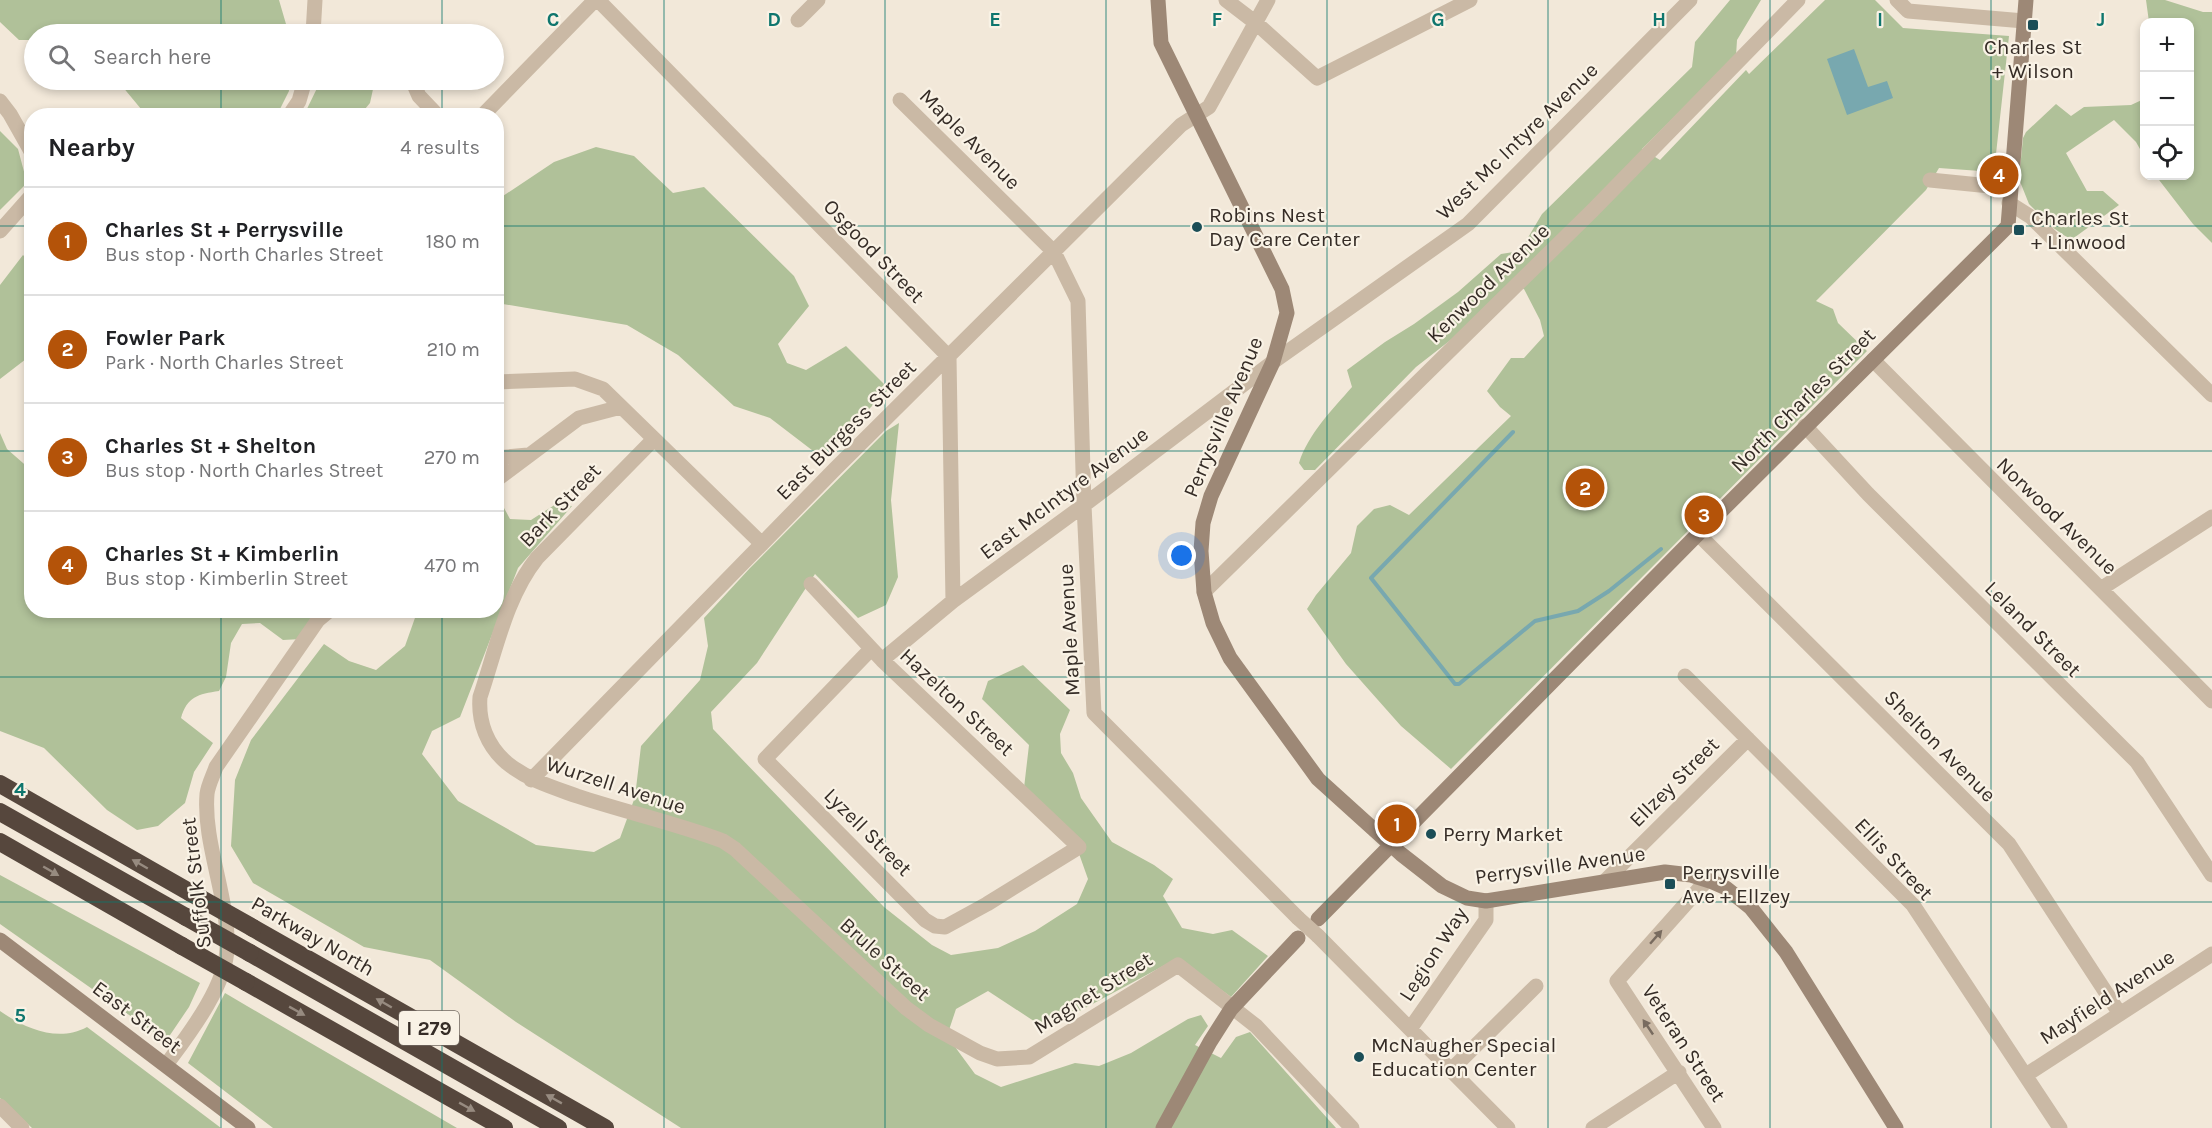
<!DOCTYPE html>
<meta charset="utf-8">
<style>
body{margin:0;font-family:Karla,sans-serif;background:#f2f2f2;color:#202124}
.controls{position:absolute;right:18px;top:18px;display:grid;overflow:hidden;border-radius:12px;box-shadow:0 3px 9px #0003}
.controls button{width:54px;height:54px;display:grid;place-items:center;padding:0;border:0;border-bottom:2px solid #e0e0e0;background:#fff;color:#202124;font:30px sans-serif}
.you{position:absolute;left:1182px;top:556px;width:21px;height:21px;margin:-15px;border:4px solid #fff;border-radius:50%;background:#1a73e8;box-shadow:0 0 0 9px #1a73e833}
.badge{display:grid;place-items:center;width:39px;height:39px;border-radius:50%;background:#b45309;color:#fff;font-size:20px;font-weight:700}
.pin{position:absolute;translate:-50% -50%;border:3px solid #fff;box-shadow:0 2px 6px #0006}
.list{margin:0;padding:0;list-style:none}
h2{display:flex;justify-content:space-between;align-items:center;height:78px;margin:0;padding:0 24px;font-size:26px}
h2 small{font-size:20px;font-weight:400;color:#757577}
.list li{display:grid;grid-template-columns:39px 1fr auto;gap:18px;align-items:center;box-sizing:border-box;height:108px;padding:0 24px;border-top:2px solid #e0e0e0}
.list b{display:block;font-size:22px;white-space:nowrap}
.list p{margin:0;font-size:20px;white-space:nowrap;color:#757577}
.list em{font-size:20px;font-style:normal;color:#757577}
.icon{flex:none;width:33px;height:33px;fill:none;stroke:currentColor;stroke-width:2;stroke-linecap:round;stroke-linejoin:round}
.map{position:relative;flex:none;width:2212px;height:1128px;overflow:hidden}
.search{position:absolute;background:#fff;box-shadow:0 3px 9px #0003;left:24px;top:24px;width:480px;height:66px;display:flex;align-items:center;gap:15px;box-sizing:border-box;padding:0 21px;border-radius:33px;color:#757577;font-size:22px}
.panel{position:absolute;background:#fff;box-shadow:0 3px 9px #0003;left:24px;top:108px;width:480px;height:510px;border-radius:24px}
.map>svg:first-child{display:block}
</style>
<div class="map">
<svg width="2212" height="1128" viewBox="0 0 2212 1128">
<rect width="100%" height="100%" fill="#f2e8d9"/>
<path fill="#b0c199" d="M 0,0 L 279,0 L 286,24 L 286,34 L 34,34 L 34,40 L 19,40 L 0,22 Z
M 1730,0 L 1761,0 L 1737,40 L 1736,56 L 1642,149 L 1660,160 L 1746,70 L 1749,74 L 1825,0 L 1875,0 L 1903,28 L 2009,36 L 1994,172 L 1939,168 L 1926,190 L 1816,301 L 1833,309 L 1838,323 L 1867,351 L 1451,769 L 1401,726 L 1346,664 L 1307,609 L 1316,595 L 1351,553 L 1357,526 L 1374,509 L 1390,505 L 1409,515 L 1511,416 L 1500,407 L 1487,391 L 1511,358 L 1524,358 L 1544,336 L 1540,320 L 1524,289 L 1513,285 L 1466,328 L 1416,367 L 1315,470 L 1304,470 L 1299,463 C 1308,434 1332,410 1352,387 L 1347,370 L 1385,342 L 1414,324 L 1458,292 L 1501,254 L 1520,251 L 1542,214 L 1692,67 L 1695,42 Z
M 2146,0 L 2165,0 L 2203,12 L 2212,12 L 2212,243 L 2193,224 L 2156,176 L 2190,176 L 2190,22 L 2149,22 Z
M 117,80 L 288,80 L 289,91 L 277,115 L 146,115 Z
M 321,80 L 375,80 L 370,103 L 360,115 L 304,115 Z
M 2144,99 L 2144,156 L 2136,142 L 2114,120 L 2066,153 L 2087,191 L 2103,191 L 2119,205 L 2071,240 L 2052,227 L 2029,204 L 2019,179 L 2023,138 L 2026,132 L 2056,104 L 2071,116 L 2084,107 L 2131,105 Z
M 0,131 L 18,149 L 27,183 L 0,210 Z
M 596,147 L 634,156 L 673,193 L 704,187 L 794,276 L 809,306 L 778,344 L 787,363 L 806,370 L 846,346 L 889,389 L 821,457 L 770,418 L 734,406 L 678,355 L 627,325 L 497,303 L 497,200 L 554,162 Z
M 23,255 L 31,263 L 31,360 L 26,359 L 0,379 L 0,285 Z
M 899,423 L 891,500 L 898,577 L 886,605 L 858,618 L 815,574 L 757,663 L 711,712 L 713,729 L 884,907 L 932,945 L 951,955 L 998,948 L 1035,931 L 1077,904 L 1088,879 L 1072,834 L 1024,788 L 1029,745 L 982,699 L 988,681 L 1023,665 L 1070,710 L 1060,734 L 1061,753 L 1073,773 L 1081,798 L 1112,842 L 1154,865 L 1173,879 L 1163,896 L 1182,928 L 1213,934 L 1232,930 L 1268,956 L 1231,997 L 1178,958 L 1046,1029 L 988,991 L 956,1009 L 947,1036 L 975,1074 L 1001,1087 L 1075,1063 L 1099,1066 L 1131,1053 L 1188,1019 L 1201,1015 L 1208,1026 L 1195,1045 L 1221,1058 L 1236,1037 L 1250,1032 L 1336,1128 L 681,1128 L 516,1022 L 430,960 L 364,947 L 253,883 L 231,846 L 235,780 L 251,740 L 324,644 L 349,661 L 376,670 L 405,646 L 416,615 L 426,611 L 496,610 L 497,495 L 510,519 L 531,520 L 556,504 L 572,506 L 518,568 L 460,717 L 432,731 L 422,754 L 458,801 L 536,845 L 594,852 L 620,838 L 635,797 L 641,746 L 700,680 L 708,646 L 704,618 L 750,568 L 886,431 Z
M 0,433 L 7,449 L 31,470 L 32,610 L 324,611 L 301,639 L 283,640 L 260,623 L 242,624 L 231,643 L 226,677 L 219,691 C 198,694 187,697 181,718 L 213,743 L 194,772 L 185,803 L 158,826 L 137,830 L 107,810 L 44,748 L 0,731 Z
M 0,875 L 200,983 L 189,1007 L 166,1041 L 0,924 Z
M 225,993 L 247,1006 L 457,1128 L 273,1128 L 188,1063 Z
M 0,1011 C 24,1028 58,1043 87,1027 L 221,1128 L 32,1128 L 0,1098 Z"/>
<path fill="#78a8af" d="M 1854,49 L 1868,87 L 1887,81 L 1893,98 L 1847,115 L 1827,59 Z"/>
<g fill="none" stroke-linecap="round" stroke-linejoin="round">
<path stroke="#78a8af" stroke-width="4" d="M 1513,432 L 1371,578 L 1455,684 L 1459,684 L 1535,621 L 1578,611 L 1609,591 L 1661,549"/>
<path stroke="#cab9a5" stroke-width="15" d="M 598,0 L 949,357 L 953,601
M 1226,0 L 1256,23 L 1317,78 L 1470,0
M 1897,0 L 1908,11 L 2024,21
M 798,20 L 818,0
M 313,34 L 315,0
M 412,80 L 419,96 L 438,116
M 900,100 L 1054,252 L 1078,301 L 1084,505 L 1094,713 L 1298,918
M 0,101 L 10,114 L 32,153
M 289,116 L 299,101 L 305,80
M 482,116 L 595,0
M 1930,180 L 2010,188
M 2009,203 L 2031,217 L 2212,395
M 0,231 L 32,195
M 1873,360 L 2212,701
M 496,382 L 575,379 L 603,389 L 762,544
M 1805,426 L 1868,494 L 2137,762 L 2212,875
M 654,439 L 537,558 C 506,597 496,650 480,697 C 478,722 487,746 507,763 C 528,780 552,787 577,796 C 625,812 675,823 723,841 L 735,849 L 906,1008 L 929,1025 L 980,1053 L 997,1059 L 1029,1057 L 1178,965 L 1256,1026 L 1352,1128
M 496,458 L 528,455
M 496,480 L 579,418 L 621,407
M 1698,534 L 2009,844 L 2120,1014
M 811,584 L 882,660 L 1079,847 L 987,904 L 945,927 L 935,926 L 925,920 L 765,759 L 871,649
M 2102,588 L 2212,517
M 1204,592 L 1594,209 L 1798,0
M 882,660 L 953,601 L 1084,505 L 1273,362 L 1468,224 L 1690,0
M 1685,676 L 1913,905 L 2060,1128
M 531,780 L 835,469 L 1181,125 L 1209,107 L 1268,0
M 1707,880 L 1617,981 L 1714,1128
M 1605,881 L 1748,739
M 1318,936 L 1508,1128
M 1410,1029 L 1486,920 L 1486,901
M 166,1065 C 188,1035 226,987 227,948 C 229,897 203,844 207,794 C 208,785 213,776 216,767 L 318,620 L 330,610
M 1451,1070 L 1536,986
M 2026,1075 L 2212,954
M 0,1106 L 22,1128
M 1593,1128 L 1679,1072"/>
<path stroke="#9d8876" stroke-width="15" d="M 1158,0 L 1161,43 L 1282,289 L 1287,313 L 1273,362 L 1211,496 L 1203,523 L 1201,551 L 1204,592 L 1213,623 L 1230,658 L 1318,779 L 1401,854 L 1442,886 L 1467,898 L 1486,901 L 1665,872 L 1691,875 L 1710,881 L 1726,888 L 1751,908 L 1786,952 L 1896,1128
M 1318,919 L 1698,534 L 2008,226 L 2026,0
M 0,940 L 248,1128
M 1163,1128 L 1210,1042 L 1231,1009 L 1298,938"/>
<path stroke="#56473d" stroke-width="18" d="M 0,784 L 191,893
M 0,812 L 186,917
M 0,842 L 182,946
M 253,928 L 605,1128
M 250,953 L 558,1128
M 246,982 L 504,1128"/>
<path stroke="#cab9a5" stroke-width="15" d="M 1298,918 L 1318,936"/>
<path stroke="#56473d" stroke-width="18" d="M 191,893 L 253,928
M 186,917 L 250,953
M 182,946 L 246,982"/>
</g>
<defs><path id="oneway-solid" d="M-6-.8H1V-3.2L6.5 0L1 3.2V.8H-6Z" transform="scale(1.5)"/></defs>
<g fill="#978b80">
<use href="#oneway-solid" transform="translate(140 864) rotate(-150)"/>
<use href="#oneway-solid" transform="translate(51 871) rotate(30)"/>
<use href="#oneway-solid" transform="translate(384 1003) rotate(-150)"/>
<use href="#oneway-solid" transform="translate(297 1011) rotate(29)"/>
<use href="#oneway-solid" transform="translate(554 1099) rotate(-151)"/>
<use href="#oneway-solid" transform="translate(467 1107) rotate(29)"/>
</g>
<g fill="#786b5f">
<use href="#oneway-solid" transform="translate(1656 937) rotate(-49)"/>
<use href="#oneway-solid" transform="translate(1648 1027) rotate(-124)"/>
</g>
<path fill="none" stroke="#0f766e" stroke-width="1.5" stroke-opacity="0.55" d="M 221,0 L 221,34M 442,0 L 442,34M 664,0 L 664,1128M 885,0 L 885,1128M 1106,0 L 1106,1128M 1327,0 L 1327,1128M 1548,0 L 1548,1128M 1770,0 L 1770,1128M 1991,0 L 1991,1128M 221,80 L 221,116M 442,80 L 442,116M 0,226 L 32,226M 496,226 L 2212,226M 0,451 L 32,451M 496,451 L 2212,451M 221,610 L 221,1128M 442,610 L 442,1128M 0,677 L 2212,677M 0,902 L 2212,902"/>
<g fill="#1b4e57" stroke="#f9f2e5" stroke-width="2">
<rect x="2027" y="19" width="12" height="12" rx="3"/>
<circle cx="1197" cy="227" r="6"/>
<rect x="2013" y="224" width="12" height="12" rx="3"/>
<circle cx="1431" cy="834" r="6"/>
<rect x="1664" y="878" width="12" height="12" rx="3"/>
<circle cx="1359" cy="1057" r="6"/>
</g>
<g text-anchor="middle" dominant-baseline="central" stroke-width="4.5" stroke-linejoin="round" paint-order="stroke">
<rect fill="#f9f2e5" stroke="#70675f" stroke-width="1.5" x="399" y="1011" width="60" height="34" rx="4.5"/>
<g font-size="20" font-weight="bold" fill="#352c26">
<text x="429" y="1028">I 279</text>
</g>
<g font-size="21" fill="#352c26" stroke="#f9f2e5" text-anchor="start">
<text x="2033" y="47" text-anchor="middle">Charles St<tspan x="2033" dy="24">+ Wilson</tspan></text>
<text x="1209" y="215">Robins Nest<tspan x="1209" dy="24">Day Care Center</tspan></text>
<text x="2031" y="218">Charles St<tspan x="2031" dy="24">+ Linwood</tspan></text>
<text x="1443" y="834">Perry Market</text>
<text x="1682" y="872">Perrysville<tspan x="1682" dy="24">Ave + Ellzey</tspan></text>
<text x="1371" y="1045">McNaugher Special<tspan x="1371" dy="24">Education Center</tspan></text>
</g>
<g font-size="21" fill="#352c26" stroke="#f9f2e5">
<text transform="translate(970 139) rotate(45)">Maple Avenue</text>
<text transform="translate(1517 141) rotate(-44)">West Mc Intyre Avenue</text>
<text transform="translate(874 251) rotate(46)">Osgood Street</text>
<text transform="translate(1488 283) rotate(-44)">Kenwood Avenue</text>
<text transform="translate(1803 400) rotate(-45)">North Charles Street</text>
<text transform="translate(1223 417) rotate(-67)">Perrysville Avenue</text>
<text transform="translate(846 430) rotate(-45)">East Burgess Street</text>
<text transform="translate(1064 493) rotate(-37)">East McIntyre Avenue</text>
<text transform="translate(560 505) rotate(-46)">Bark Street</text>
<text transform="translate(2057 516) rotate(44)">Norwood Avenue</text>
<text transform="translate(2033 629) rotate(45)">Leland Street</text>
<text transform="translate(1069 630) rotate(-93)">Maple Avenue</text>
<text transform="translate(957 702) rotate(43)">Hazelton Street</text>
<text transform="translate(1940 746) rotate(45)">Shelton Avenue</text>
<text transform="translate(1674 782) rotate(-45)">Ellzey Street</text>
<text transform="translate(616 785) rotate(18)">Wurzell Avenue</text>
<text transform="translate(868 832) rotate(45)">Lyzell Street</text>
<text transform="translate(1894 859) rotate(47)">Ellis Street</text>
<text transform="translate(1560 865) rotate(-8)">Perrysville Avenue</text>
<text transform="translate(196 883) rotate(-97)">Suffolk Street</text>
<text transform="translate(313 936) rotate(30)">Parkway North</text>
<text transform="translate(1433 954) rotate(-57)">Legion Way</text>
<text transform="translate(885 959) rotate(42)">Brule Street</text>
<text transform="translate(1093 993) rotate(-32)">Magnet Street</text>
<text transform="translate(2107 997) rotate(-33)">Mayfield Avenue</text>
<text transform="translate(137 1017) rotate(37)">East Street</text>
<text transform="translate(1684 1043) rotate(57)">Veteran Street</text>
</g>
</g>
<g font-size="20" text-anchor="middle" font-weight="bold" fill="#0f766e" stroke="#f9f2e5" stroke-width="4.5" stroke-linejoin="round" paint-order="stroke">
<text x="553" y="26">C</text>
<text x="774" y="26">D</text>
<text x="995" y="26">E</text>
<text x="1217" y="26">F</text>
<text x="1438" y="26">G</text>
<text x="1659" y="26">H</text>
<text x="1880" y="26">I</text>
<text x="2101" y="26">J</text>
<text x="20" y="796">4</text>
<text x="20" y="1022">5</text>
</g>
</svg>
<div class="controls">
<button>+</button>
<button>−</button>
<button><svg class="icon" aria-label="locate" viewBox="0 0 24 24"><circle cx="12" cy="12" r="6"/><path d="M12 2v4M12 18v4M2 12h4M18 12h4"/></svg></button>
</div>
<div class="you"></div>
<div class="pin badge" style="left:1397px;top:824px">1</div>
<div class="pin badge" style="left:1585px;top:488px">2</div>
<div class="pin badge" style="left:1704px;top:515px">3</div>
<div class="pin badge" style="left:1999px;top:175px">4</div>
<div class="search"><svg class="icon" aria-label="search" viewBox="0 0 24 24"><circle cx="10" cy="10" r="6"/><path d="M15 15l6 6"/></svg>Search here</div>
<section class="panel">
<h2>Nearby<small>4 results</small></h2>
<ul class="list">
<li><span class="badge">1</span><div><b>Charles St + Perrysville</b><p>Bus stop · North Charles Street</p></div><em>180 m</em></li>
<li><span class="badge">2</span><div><b>Fowler Park</b><p>Park · North Charles Street</p></div><em>210 m</em></li>
<li><span class="badge">3</span><div><b>Charles St + Shelton</b><p>Bus stop · North Charles Street</p></div><em>270 m</em></li>
<li><span class="badge">4</span><div><b>Charles St + Kimberlin</b><p>Bus stop · Kimberlin Street</p></div><em>470 m</em></li>
</ul>
</section>
</div>
